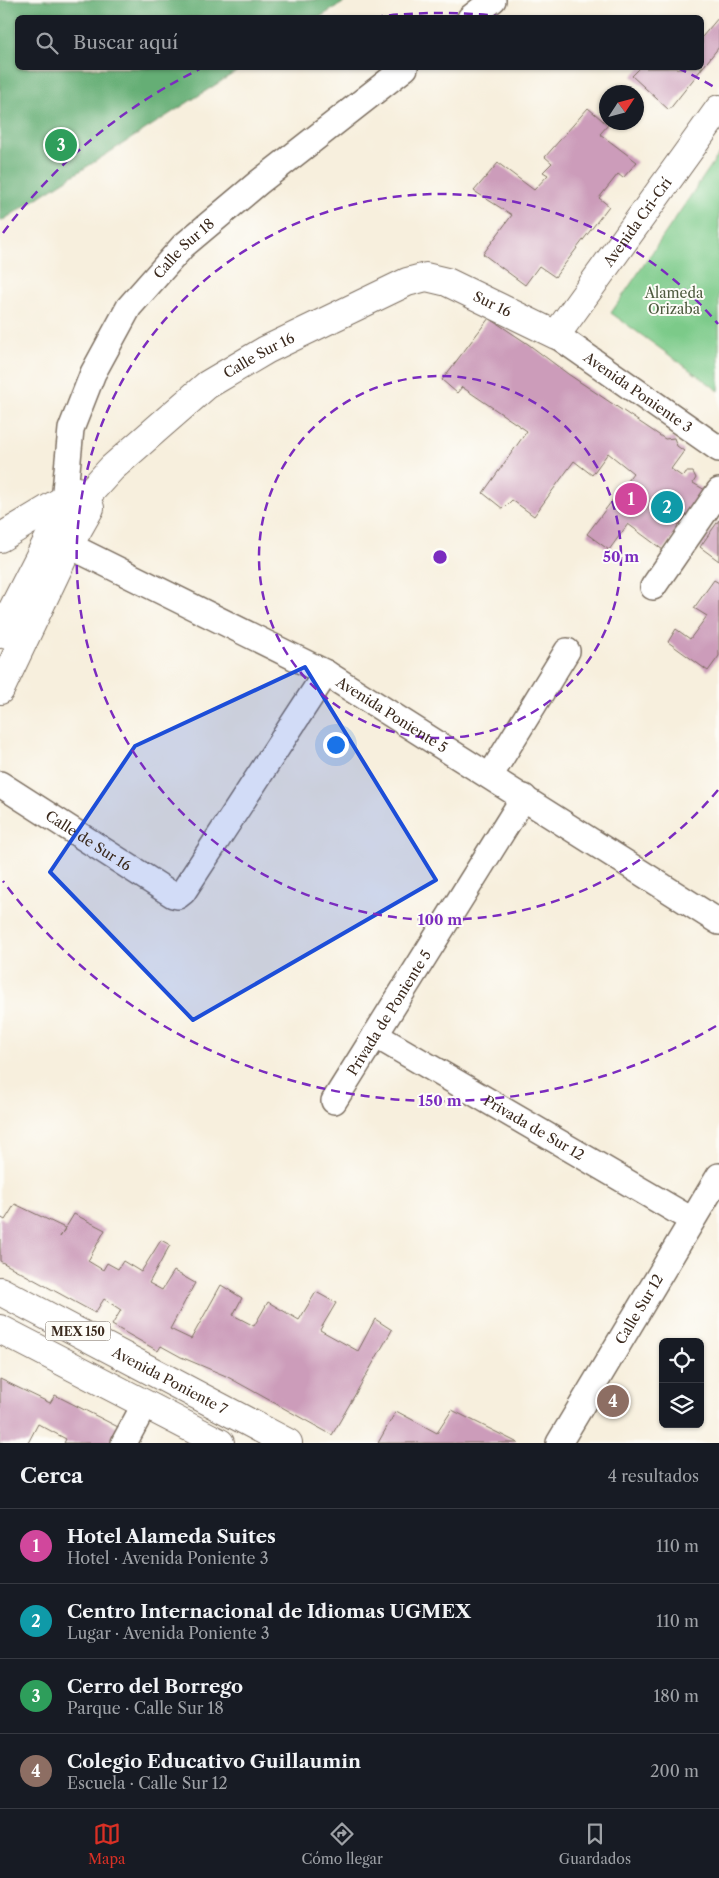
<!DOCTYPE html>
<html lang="es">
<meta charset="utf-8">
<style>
body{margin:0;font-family:"Libre Caslon Text",serif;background:#20242c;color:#f1f3f6}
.controls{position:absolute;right:15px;bottom:15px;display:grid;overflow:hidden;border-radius:8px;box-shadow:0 1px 4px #0004}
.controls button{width:45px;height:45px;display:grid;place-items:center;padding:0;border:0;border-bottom:1px solid #363941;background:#171b24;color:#f1f3f6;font:25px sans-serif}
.compass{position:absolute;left:599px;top:85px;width:45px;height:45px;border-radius:50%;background:#171b24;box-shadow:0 1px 4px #0004;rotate:54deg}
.you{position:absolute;left:335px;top:744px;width:18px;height:18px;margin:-12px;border:4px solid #fff;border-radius:50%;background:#1a73e8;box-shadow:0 0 0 8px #1a73e833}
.badge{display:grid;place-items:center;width:32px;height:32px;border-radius:50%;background:#d93025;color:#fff;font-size:16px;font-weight:700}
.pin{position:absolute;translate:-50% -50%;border:2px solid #fff;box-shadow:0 1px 5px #0006}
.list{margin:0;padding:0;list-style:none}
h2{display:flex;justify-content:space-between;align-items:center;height:65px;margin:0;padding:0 20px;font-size:21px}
h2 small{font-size:16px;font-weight:400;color:#9ea1a6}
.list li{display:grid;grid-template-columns:32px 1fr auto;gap:15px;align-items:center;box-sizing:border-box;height:75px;padding:0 20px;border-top:1px solid #363941}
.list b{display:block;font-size:19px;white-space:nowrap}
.list p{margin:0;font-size:16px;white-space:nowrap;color:#9ea1a6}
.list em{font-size:16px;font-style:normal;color:#9ea1a6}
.icon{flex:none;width:28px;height:28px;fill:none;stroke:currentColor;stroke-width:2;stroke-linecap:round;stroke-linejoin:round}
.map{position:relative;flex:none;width:719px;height:1443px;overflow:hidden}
.search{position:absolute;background:#171b24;box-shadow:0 1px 4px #0004;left:15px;right:15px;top:15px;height:55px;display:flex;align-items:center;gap:12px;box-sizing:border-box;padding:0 18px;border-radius:8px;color:#9ea1a6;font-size:19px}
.sheet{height:365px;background:#171b24}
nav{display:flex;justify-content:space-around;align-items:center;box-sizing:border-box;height:70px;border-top:1px solid #363941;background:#171b24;font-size:14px;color:#9ea1a6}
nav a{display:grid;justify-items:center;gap:2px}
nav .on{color:#d93025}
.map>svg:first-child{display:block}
</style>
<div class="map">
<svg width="719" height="1443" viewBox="0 0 719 1443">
<rect width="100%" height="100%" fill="#fdfcf7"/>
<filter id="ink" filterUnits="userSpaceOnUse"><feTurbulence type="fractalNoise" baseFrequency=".02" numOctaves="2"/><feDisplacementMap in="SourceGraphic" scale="10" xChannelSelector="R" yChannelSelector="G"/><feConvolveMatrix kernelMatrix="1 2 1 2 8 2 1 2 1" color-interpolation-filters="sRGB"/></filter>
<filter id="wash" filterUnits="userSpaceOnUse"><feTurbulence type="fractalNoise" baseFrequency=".0096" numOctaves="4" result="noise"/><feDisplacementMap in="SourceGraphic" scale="20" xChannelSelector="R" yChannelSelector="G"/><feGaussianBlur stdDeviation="1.12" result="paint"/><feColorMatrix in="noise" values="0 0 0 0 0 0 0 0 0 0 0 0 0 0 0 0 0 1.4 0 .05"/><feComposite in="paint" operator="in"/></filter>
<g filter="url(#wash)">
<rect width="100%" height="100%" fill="#f7efdd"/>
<path fill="#7cca89" stroke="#5c7a54" d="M 719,154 L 719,391 L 611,313 Z"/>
<path fill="#65ae75" stroke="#506c4a" d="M 0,0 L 348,0 L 320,17 L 18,18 L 18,68 L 242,68 L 0,222 Z"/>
<g id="blocks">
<path fill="#cc9cba" d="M 719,17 L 719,47 L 669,110 L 632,76 L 640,68 L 702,68 L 702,37 Z
M 588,108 L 608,125 L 600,134 L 637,162 L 623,178 L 618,174 L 599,198 L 609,206 L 555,277 L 539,266 L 525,285 L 483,254 L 512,215 L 474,191 L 498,163 L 534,190 L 548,175 L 543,172 L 552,163 L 545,157 Z
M 489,318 L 528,344 L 568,374 L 665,439 L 674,438 L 677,446 L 684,451 L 671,469 L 683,477 L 686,472 L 693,472 L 696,478 L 693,483 L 705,490 L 663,550 L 628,524 L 609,550 L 587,534 L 633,473 L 608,453 L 592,475 L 574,461 L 534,516 L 512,500 L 503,509 L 483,493 L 527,431 L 462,387 L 457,393 L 442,380 Z
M 719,520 L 719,561 L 700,547 Z
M 714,580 L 719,583 L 719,656 L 708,671 L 668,642 L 676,629 L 690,639 L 707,616 L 694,608 Z
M 15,1204 L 65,1228 L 60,1237 L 74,1214 L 105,1230 L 88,1261 L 103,1270 L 107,1263 L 118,1269 L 123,1261 L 141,1272 L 161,1240 L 170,1245 L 149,1283 L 162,1290 L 174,1271 L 195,1283 L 170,1329 L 191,1339 L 221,1285 L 242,1298 L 233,1315 L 254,1326 L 268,1302 L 299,1320 L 316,1292 L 336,1303 L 320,1330 L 358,1351 L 375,1319 L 392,1330 L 332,1435 L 226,1376 L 181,1357 L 161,1346 L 158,1351 L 112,1325 L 121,1310 L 104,1299 L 95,1313 L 0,1261 L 0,1217 L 5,1220 Z
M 0,1379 L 50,1403 L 55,1395 L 122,1429 L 115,1443 L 64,1443 L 66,1439 L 38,1424 L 28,1443 L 0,1443 Z
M 452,1410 L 518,1443 L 378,1443 L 396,1411 L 437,1433 Z"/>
</g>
</g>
<g filter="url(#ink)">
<use href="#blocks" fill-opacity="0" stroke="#7d6f61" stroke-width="1"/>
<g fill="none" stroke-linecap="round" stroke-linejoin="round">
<g stroke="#7d6f61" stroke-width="28">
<g id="minor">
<path d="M 470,18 L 493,0"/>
<path id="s1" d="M 556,335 L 719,449"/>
<path id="s2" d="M 64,501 L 71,429 L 93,373 L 129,307 L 183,246 L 258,183 L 405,68"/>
<path id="s3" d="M 52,537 L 326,673 L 719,922"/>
<path d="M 653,587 L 719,491"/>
<path d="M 490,776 L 567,651"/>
<path id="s4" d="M 0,784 L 173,895 L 178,896 L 183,892 L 326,673"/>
<path id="s5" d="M 375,1035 L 692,1220"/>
<path id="s6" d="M 334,1101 L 524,797"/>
<path d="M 124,1443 L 145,1404"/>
<path id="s7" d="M 559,1443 L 719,1176"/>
</g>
</g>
<g stroke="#7d6f61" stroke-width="30">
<g id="major">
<path d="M 0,538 L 78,491"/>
<path id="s8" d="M 0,634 L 50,536 L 112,468 L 161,425 L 207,385 L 266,350 L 407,282 L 426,277 L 447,282 L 556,335 L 719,109"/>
<path d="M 0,690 L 69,545 L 90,508"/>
<path id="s9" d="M 0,1291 L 288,1443"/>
<path d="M 0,1329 L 220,1443"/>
</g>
</g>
<use href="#minor" stroke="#fff" stroke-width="25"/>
<use href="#major" stroke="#fff" stroke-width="28"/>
</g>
</g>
<path fill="#1d4ed8" fill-opacity="0.2" stroke="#1d4ed8" stroke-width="4" stroke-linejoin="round" d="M 305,667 L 436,880 L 193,1020 L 50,872 L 135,746 Z"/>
<g fill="none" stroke="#7b2cbf" stroke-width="2.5" stroke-dasharray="9 6">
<circle cx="440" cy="557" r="181"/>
<path d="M718 790A363 363 0 1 1 718 324"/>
<path d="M716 1026A544 544 0 0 1 3 881M3 233A544 544 0 0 1 202 68M374 17A544 544 0 0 1 506 17M678 68A544 544 0 0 1 716 88"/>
</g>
<g text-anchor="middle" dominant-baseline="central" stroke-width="4" stroke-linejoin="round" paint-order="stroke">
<rect fill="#fdfcf7" stroke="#75695f" stroke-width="1" x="45.5" y="1321.5" width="65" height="19" rx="4"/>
<g font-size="12" font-weight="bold" fill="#3b2a1e">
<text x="78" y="1331">MEX 150</text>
</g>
<g font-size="14" fill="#3b2a1e" stroke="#fdfcf7">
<text stroke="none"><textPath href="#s8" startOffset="855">Avenida Cri-Crí</textPath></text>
<text stroke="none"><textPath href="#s2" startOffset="288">Calle Sur 18</textPath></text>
<text stroke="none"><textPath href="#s8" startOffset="645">Sur 16</textPath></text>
<text stroke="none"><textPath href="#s8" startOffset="388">Calle Sur 16</textPath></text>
<text stroke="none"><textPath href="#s1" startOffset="100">Avenida Poniente 3</textPath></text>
<text stroke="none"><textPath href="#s3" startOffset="384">Avenida Poniente 5</textPath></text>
<text stroke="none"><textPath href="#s4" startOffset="105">Calle de Sur 16</textPath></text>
<text stroke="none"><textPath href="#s6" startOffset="104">Privada de Poniente 5</textPath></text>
<text stroke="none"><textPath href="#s5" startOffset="184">Privada de Sur 12</textPath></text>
<text stroke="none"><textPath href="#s7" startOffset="156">Calle Sur 12</textPath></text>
<text stroke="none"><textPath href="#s9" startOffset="192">Avenida Poniente 7</textPath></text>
</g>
<g font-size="14" fill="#4e5a3e" stroke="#fdfcf7">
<text x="674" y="293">Alameda<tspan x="674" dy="16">Orizaba</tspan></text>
</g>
</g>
<circle cx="440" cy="557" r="8" fill="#7b2cbf" stroke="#fdfcf7" stroke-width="2.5"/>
<g font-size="15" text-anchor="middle" font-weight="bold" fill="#7b2cbf" stroke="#fdfcf7" stroke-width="4" stroke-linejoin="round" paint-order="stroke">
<text x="621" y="562">50 m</text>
<text x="440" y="925">100 m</text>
<text x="440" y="1106">150 m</text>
</g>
</svg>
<div class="controls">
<button><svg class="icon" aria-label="locate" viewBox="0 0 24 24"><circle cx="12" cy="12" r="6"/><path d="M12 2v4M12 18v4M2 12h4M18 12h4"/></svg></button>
<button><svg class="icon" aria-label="layers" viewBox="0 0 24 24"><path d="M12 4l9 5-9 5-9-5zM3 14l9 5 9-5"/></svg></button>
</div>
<svg class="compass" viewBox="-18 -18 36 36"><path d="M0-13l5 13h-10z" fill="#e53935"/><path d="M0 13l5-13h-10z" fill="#9ea1a6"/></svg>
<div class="you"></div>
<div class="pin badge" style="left:631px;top:499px;background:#d1479c">1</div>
<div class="pin badge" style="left:667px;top:507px;background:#0f9aa8">2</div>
<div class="pin badge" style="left:61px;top:145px;background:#2e9e5b">3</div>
<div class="pin badge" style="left:613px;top:1401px;background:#8d6e63">4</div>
<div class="search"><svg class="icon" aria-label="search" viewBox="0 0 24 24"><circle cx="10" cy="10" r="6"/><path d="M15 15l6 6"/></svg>Buscar aquí</div>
</div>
<section class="sheet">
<h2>Cerca<small>4 resultados</small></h2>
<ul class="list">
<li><span class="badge" style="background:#d1479c">1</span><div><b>Hotel Alameda Suites</b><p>Hotel · Avenida Poniente 3</p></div><em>110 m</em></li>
<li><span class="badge" style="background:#0f9aa8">2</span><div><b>Centro Internacional de Idiomas UGMEX</b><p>Lugar · Avenida Poniente 3</p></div><em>110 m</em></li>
<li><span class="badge" style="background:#2e9e5b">3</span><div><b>Cerro del Borrego</b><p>Parque · Calle Sur 18</p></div><em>180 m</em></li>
<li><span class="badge" style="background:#8d6e63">4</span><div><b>Colegio Educativo Guillaumin</b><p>Escuela · Calle Sur 12</p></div><em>200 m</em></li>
</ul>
</section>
<nav>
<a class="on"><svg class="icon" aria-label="map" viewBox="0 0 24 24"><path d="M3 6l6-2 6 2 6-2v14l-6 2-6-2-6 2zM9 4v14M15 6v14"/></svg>Mapa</a>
<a><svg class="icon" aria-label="directions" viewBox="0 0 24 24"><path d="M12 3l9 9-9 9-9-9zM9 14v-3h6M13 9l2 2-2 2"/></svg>Cómo llegar</a>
<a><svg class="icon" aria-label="saved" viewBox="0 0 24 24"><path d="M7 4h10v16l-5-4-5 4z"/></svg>Guardados</a>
</nav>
